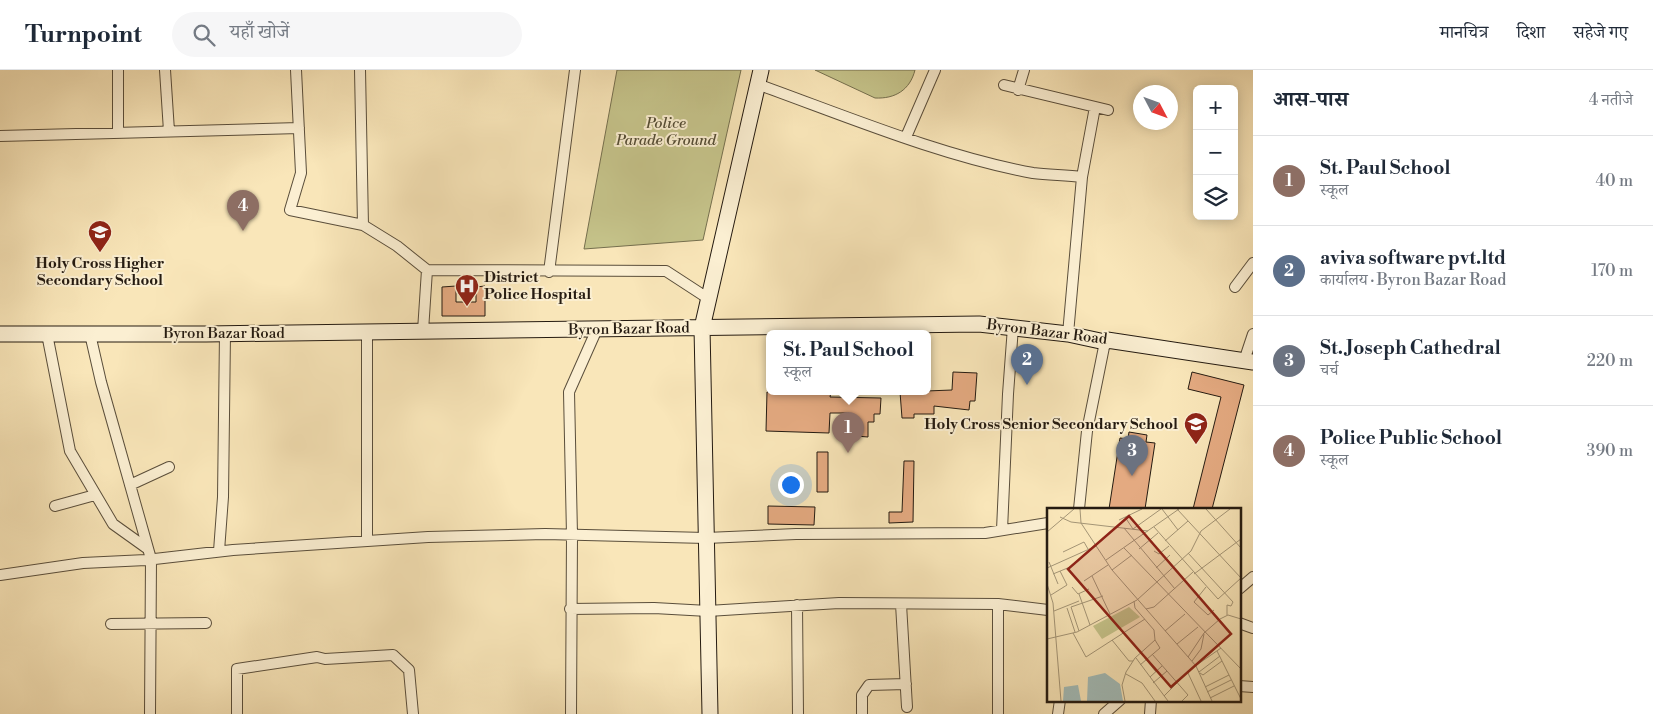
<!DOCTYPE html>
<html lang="hi">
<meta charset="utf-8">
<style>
body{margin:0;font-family:"Libre Bodoni","Noto Serif Devanagari",serif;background:#f6f6f7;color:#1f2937}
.controls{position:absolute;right:15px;top:15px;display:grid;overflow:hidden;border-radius:8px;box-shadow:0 2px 12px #0003}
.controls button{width:45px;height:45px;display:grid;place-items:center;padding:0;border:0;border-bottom:1px solid #e0e1e3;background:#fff;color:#1f2937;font:25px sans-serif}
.compass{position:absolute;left:1133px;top:15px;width:45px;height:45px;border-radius:50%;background:#fff;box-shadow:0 2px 12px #0003;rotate:131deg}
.you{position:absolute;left:790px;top:414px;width:18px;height:18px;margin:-12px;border:4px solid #fff;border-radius:50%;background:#1a73e8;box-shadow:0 0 0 8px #1a73e833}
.badge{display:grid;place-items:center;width:32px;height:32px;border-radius:50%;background:#8f2418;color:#fff;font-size:16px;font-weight:700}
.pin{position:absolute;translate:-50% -41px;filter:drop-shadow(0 1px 2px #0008)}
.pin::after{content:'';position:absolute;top:26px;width:18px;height:15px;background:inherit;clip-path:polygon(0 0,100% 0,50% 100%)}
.popup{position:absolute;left:766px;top:260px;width:165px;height:65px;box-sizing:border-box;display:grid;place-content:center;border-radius:8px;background:#fff;filter:drop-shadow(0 1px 4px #0005);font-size:16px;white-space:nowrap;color:#747a83}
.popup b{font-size:19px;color:#1f2937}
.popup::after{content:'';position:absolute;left:50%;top:100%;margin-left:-10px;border:10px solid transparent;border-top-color:#fff}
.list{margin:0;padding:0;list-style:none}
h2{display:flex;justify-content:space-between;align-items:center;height:65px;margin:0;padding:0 20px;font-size:21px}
h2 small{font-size:16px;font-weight:400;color:#747a83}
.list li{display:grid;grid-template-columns:32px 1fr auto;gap:15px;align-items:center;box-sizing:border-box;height:90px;padding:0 20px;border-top:1px solid #e0e1e3}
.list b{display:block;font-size:19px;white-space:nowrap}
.list p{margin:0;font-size:16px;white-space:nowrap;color:#747a83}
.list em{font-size:16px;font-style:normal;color:#747a83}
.icon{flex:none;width:28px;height:28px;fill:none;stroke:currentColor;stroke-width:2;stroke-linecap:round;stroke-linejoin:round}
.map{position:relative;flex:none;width:1253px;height:644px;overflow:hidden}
header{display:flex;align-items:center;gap:30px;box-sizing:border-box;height:70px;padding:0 25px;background:#fff;border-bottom:1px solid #e0e1e3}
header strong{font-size:24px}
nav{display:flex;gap:28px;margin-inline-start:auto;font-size:18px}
.search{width:350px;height:45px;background:#f6f6f7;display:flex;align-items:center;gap:12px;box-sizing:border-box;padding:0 18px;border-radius:28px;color:#747a83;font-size:19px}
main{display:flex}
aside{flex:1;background:#fff}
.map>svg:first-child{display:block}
</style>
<header>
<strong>Turnpoint</strong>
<div class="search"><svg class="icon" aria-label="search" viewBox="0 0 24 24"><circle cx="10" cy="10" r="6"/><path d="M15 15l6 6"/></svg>यहाँ खोजें</div>
<nav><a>मानचित्र</a><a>दिशा</a><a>सहेजे गए</a></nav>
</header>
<main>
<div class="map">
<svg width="1253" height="644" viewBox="0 0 1253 644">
<rect width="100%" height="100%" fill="#f9e6b9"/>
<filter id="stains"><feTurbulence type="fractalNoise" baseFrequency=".004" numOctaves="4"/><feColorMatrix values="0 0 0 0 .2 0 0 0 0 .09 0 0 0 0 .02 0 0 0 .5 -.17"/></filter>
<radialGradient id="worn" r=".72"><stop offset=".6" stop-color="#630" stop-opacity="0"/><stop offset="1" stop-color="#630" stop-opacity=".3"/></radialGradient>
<path fill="#c5c38a" stroke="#756f4e" d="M 617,0 L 741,0 L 703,170 L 584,179 Z
M 815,0 L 915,0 C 910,20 895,29 875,28 Z"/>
<path fill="#e4aa81" stroke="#251b11" d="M 456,216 L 456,232 L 476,232 L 476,217 L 485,216 L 485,246 L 442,246 L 442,217 Z
M 953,302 L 977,303 L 975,331 L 970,331 L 969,340 L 934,336 L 934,344 L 914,344 L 914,348 L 902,348 L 900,322 L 952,320 Z
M 1192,302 L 1244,315 L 1212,439 L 1193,439 L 1221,327 L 1188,319 Z
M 767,322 L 831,322 L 830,327 L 881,328 L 880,344 L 874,344 L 874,352 L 868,352 L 868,367 L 856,366 L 856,352 L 848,351 L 849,343 L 830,343 L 829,363 L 766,361 Z
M 1129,362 L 1147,365 L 1146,372 L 1155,373 L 1145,439 L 1109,439 L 1120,368 L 1128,369 Z
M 817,382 L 828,382 L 828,422 L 817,422 Z
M 904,391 L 914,391 L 913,452 L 889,453 L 889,442 L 902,442 Z
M 768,436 L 815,437 L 814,455 L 768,454 Z"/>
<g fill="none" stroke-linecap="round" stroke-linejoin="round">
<g stroke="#5a4e3b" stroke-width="12">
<path id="street" d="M 118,0 L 118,62
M 165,0 L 169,61
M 296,0 L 301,103 L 290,140 L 363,155 L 360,0
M 757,14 C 846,46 941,86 1033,103 C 1049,105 1066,105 1082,107
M 1004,15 L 1108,40
M 1018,20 L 1024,0
M 0,66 L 299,58
M 906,67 L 935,0
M 363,155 L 397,176 L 427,200 L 666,201 L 709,229
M 549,202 L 575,0
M 1235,217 L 1253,193
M 423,261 L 427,200
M 47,264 L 70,381 L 113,454 L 148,479
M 90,264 L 101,312 L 151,489 L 150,644
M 1068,264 L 1082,107 L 1095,37
M 1244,291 L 1253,264
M 130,415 L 169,397
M 55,436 L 95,425
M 1079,439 L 1087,361 L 1105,272
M 1002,460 L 1008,324 L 1013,257
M 367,470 L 367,262
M 219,481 L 223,427 L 225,263
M 0,505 L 83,493 L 146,490 L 233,480 L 428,467 L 545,464 L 706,468 L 796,464 L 985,463 L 1048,453
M 1239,519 L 1253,507
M 901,534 L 907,637
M 797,535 L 798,644
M 570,539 L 654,538 L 708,541 L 839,533 L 998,534 L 1048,540
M 1239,553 L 1253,558
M 111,554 L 206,553
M 1239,616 L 1253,617
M 237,644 L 237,599 L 317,587 L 325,589 L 393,585 L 409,600 L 413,644
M 571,644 L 572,465 L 569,322 L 597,259
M 862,644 L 862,625 L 869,615 L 906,614
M 998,644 L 998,534
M 1058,644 L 1060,630
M 1104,644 L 1120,630
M 1150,644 L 1151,630"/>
</g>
<g stroke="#251b11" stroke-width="17">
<path id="secondary" d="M 0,264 L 206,264 L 979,254 L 1068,264 L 1105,272 L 1107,270 L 1253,292
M 710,644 L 702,258 L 761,0"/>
</g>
<use href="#street" stroke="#fbefd2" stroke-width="10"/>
<use href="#secondary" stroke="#fbefd2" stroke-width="15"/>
</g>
<defs>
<g id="school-pin" transform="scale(1.25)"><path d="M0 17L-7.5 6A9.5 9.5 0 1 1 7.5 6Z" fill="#8f2418" stroke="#fbefd2"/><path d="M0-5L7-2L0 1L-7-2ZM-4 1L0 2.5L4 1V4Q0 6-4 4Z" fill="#fff"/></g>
<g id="hospital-pin" transform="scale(1.25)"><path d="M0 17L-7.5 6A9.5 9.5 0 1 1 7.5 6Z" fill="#8f2418" stroke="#fbefd2"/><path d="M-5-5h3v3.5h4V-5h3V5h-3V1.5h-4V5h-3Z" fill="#fff"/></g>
</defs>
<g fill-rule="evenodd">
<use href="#school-pin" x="100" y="162"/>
<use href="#hospital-pin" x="467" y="216"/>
<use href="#school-pin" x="1196" y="354"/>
</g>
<g text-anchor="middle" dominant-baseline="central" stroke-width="4" stroke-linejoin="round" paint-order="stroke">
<g font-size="15" font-style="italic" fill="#554d35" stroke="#fbefd2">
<text x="666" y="53">Police<tspan x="666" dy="17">Parade Ground</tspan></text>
</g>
<g font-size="15" font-weight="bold" fill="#251b11" stroke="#fbefd2">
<text x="100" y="193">Holy Cross Higher<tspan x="100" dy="17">Secondary School</tspan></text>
<text x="484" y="207" text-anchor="start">District<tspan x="484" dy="17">Police Hospital</tspan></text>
<text x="1178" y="354" text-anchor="end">Holy Cross Senior Secondary School</text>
</g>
<g font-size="15" fill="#251b11" stroke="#fbefd2">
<text transform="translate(629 259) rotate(-1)">Byron Bazar Road</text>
<text transform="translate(1047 262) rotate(7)">Byron Bazar Road</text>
<text x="224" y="263">Byron Bazar Road</text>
</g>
</g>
<g transform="translate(1047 438)">
<rect width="194" height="194" fill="#f9e6b9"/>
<path d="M 82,99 L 93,109 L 55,131 L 46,118 Z" fill="#c5c38a"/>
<path d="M 58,165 L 73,176 L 76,193 L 40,193 L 41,169 ZM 31,177 L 34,193 L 16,193 L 17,179 Z" fill="#a3bdba"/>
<path fill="none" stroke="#a49576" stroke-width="1" d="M 33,1 L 34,15 L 65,62 L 149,158 L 165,193M 115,1 L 131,22M 130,1 L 194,70M 159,1 L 194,40M 13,9 L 24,14 L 101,23M 78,9 L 86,21 L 114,1M 72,12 L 95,1M 107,19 L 171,91 L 194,70M 77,20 L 128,81M 0,24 L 27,1M 118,33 L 141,13M 77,40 L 194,161M 92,41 L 111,25M 107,43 L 112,46 L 122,38M 16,44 L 37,34 L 41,41M 141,45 L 186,94 L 184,98 L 180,97 L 180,107M 59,52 L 132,1M 2,54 L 11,76M 0,60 L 49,38M 109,60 L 123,47M 65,62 L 85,47M 6,66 L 23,59M 147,66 L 194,31M 45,68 L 63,106M 37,73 L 61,57M 0,76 L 6,95 L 14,193M 25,79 L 31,86 L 42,81M 159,79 L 147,94 L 161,107 L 167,102M 32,86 L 43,117M 4,87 L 20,77 L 13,63M 87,93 L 88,100 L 107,122 L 108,132M 20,100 L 28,124M 99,101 L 107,99 L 146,64M 7,103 L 32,93M 32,123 L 24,99 L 56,88M 118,123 L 138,106M 26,125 L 39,149 L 98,111M 0,131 L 30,124 L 90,92 L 144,43 L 154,23 L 183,1M 65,132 L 82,153 L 86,153M 130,136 L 151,119M 170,143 L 194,191M 94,145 L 109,164M 105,146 L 141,187 L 135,193M 141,149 L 157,125 L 173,111 L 181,107 L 194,111M 89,150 L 121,193M 145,153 L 154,141 L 157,126M 152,164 L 173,148M 141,165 L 154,193M 153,165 L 156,167 L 175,153M 79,166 L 95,175 L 108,193M 103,169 L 115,158M 106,175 L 120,163M 158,179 L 182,167M 160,184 L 184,172M 117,188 L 144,161 L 174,140M 163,190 L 187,178M 78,193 L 75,177 L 79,164 L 88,150 L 108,132 L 113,140 L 93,157"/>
<path fill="#8f2418" fill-opacity="0.15" stroke="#8f2418" stroke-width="2.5" d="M 82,8 L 184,126 L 124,179 L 21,61 Z"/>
<rect width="194" height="194" fill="none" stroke="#251b11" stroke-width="2.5"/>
</g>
<rect width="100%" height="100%" filter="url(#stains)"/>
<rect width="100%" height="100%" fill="url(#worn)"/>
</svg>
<div class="controls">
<button>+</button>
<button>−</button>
<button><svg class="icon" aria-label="layers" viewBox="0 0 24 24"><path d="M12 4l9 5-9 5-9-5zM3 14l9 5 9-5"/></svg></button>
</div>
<svg class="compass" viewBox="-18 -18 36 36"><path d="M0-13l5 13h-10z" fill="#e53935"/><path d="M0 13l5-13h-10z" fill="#747a83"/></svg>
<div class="you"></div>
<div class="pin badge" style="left:848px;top:383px;background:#8d6e63">1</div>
<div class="popup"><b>St. Paul School</b>स्कूल</div>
<div class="pin badge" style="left:1027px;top:315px;background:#5c6f8a">2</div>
<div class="pin badge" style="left:1132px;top:406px;background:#6b7280">3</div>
<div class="pin badge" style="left:243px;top:161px;background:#8d6e63">4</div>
</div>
<aside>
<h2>आस-पास<small>4 नतीजे</small></h2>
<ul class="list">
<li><span class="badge" style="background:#8d6e63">1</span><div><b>St. Paul School</b><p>स्कूल</p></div><em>40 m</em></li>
<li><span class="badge" style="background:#5c6f8a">2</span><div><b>aviva software pvt.ltd</b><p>कार्यालय · Byron Bazar Road</p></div><em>170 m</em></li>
<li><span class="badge" style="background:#6b7280">3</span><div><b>St. Joseph Cathedral</b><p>चर्च</p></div><em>220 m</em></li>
<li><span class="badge" style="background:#8d6e63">4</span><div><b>Police Public School</b><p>स्कूल</p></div><em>390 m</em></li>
</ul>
</aside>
</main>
